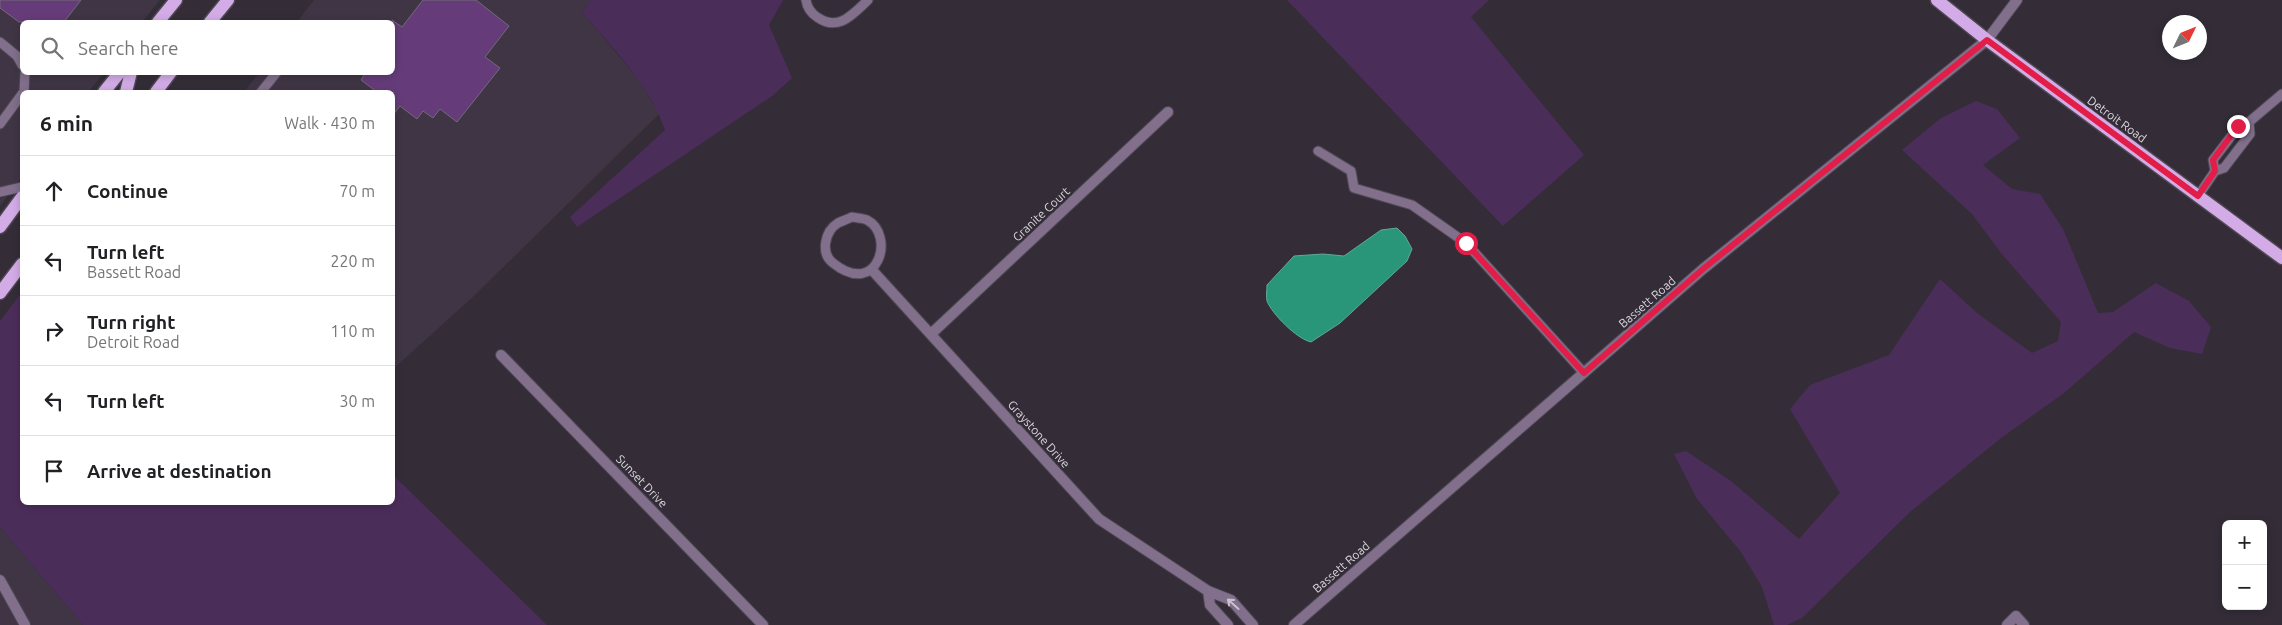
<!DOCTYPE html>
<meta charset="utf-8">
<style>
body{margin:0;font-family:Ubuntu,sans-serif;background:#f2f2f2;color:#202124}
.controls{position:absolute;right:15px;bottom:15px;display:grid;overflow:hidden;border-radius:8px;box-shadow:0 2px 8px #0003}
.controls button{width:45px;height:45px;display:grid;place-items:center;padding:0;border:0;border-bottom:1px solid #e0e0e0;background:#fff;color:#202124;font:25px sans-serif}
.compass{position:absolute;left:2162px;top:15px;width:45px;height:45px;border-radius:50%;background:#fff;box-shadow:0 2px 8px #0003;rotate:47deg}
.stop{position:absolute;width:15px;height:15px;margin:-11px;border:4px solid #e11d48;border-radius:50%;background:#fff}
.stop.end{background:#e11d48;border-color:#fff;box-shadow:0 1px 5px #0008}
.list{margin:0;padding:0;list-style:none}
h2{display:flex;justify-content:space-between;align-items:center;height:65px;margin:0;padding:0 20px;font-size:21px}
h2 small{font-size:16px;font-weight:400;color:#757577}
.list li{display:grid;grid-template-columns:32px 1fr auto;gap:15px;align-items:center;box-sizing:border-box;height:70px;padding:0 20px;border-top:1px solid #e0e0e0}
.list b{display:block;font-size:19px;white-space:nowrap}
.list p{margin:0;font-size:16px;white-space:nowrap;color:#757577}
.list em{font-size:16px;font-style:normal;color:#757577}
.icon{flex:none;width:28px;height:28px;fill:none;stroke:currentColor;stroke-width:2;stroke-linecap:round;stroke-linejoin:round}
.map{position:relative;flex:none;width:2282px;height:625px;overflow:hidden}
.search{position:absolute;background:#fff;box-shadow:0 2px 8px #0003;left:20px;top:20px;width:375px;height:55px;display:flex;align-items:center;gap:12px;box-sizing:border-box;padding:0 18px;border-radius:8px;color:#757577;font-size:19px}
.panel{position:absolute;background:#fff;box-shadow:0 2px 8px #0003;left:20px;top:90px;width:375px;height:415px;border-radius:8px}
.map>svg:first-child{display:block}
</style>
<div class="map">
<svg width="2282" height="625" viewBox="0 0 2282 625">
<rect width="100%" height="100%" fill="#342d38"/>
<path fill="#403545" d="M 0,0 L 160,0 L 142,22 L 22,22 L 22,72 L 104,73 L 88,92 L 22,92 L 22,177 L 0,206 Z
M 314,0 L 591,0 L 582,12 L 639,80 L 659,114 L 475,295 L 393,369 L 392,92 L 244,92 L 259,73 L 392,72 L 392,22 L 297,22 Z
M 0,527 L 83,625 L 0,625 Z"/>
<path fill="#4b2d5a" d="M 591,0 L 783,0 L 769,25 L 792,78 L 772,96 L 577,227 L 570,217 L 665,130 C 649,84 613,49 582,12 Z
M 1287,0 L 1489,0 L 1471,17 L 1584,155 L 1503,226 Z
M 1976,101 L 1997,109 L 2020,138 L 1983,165 L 2012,189 L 2040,194 L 2063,229 L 2098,313 L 2113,312 L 2156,283 L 2189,301 L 2211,327 L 2202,354 L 2170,348 L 2134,332 L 2064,393 L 2001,438 L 1910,512 L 1802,618 L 1787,625 L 1774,625 L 1762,587 L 1741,552 L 1697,499 L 1674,454 L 1686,451 L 1731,481 L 1799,539 L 1840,493 L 1790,409 L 1810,385 L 1889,355 L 1940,279 L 1977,313 L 2032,353 L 2058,341 L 2061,322 L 2001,253 L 1972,214 L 1902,150 L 1941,118 Z
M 22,292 L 22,502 L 392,502 L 393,475 L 547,625 L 83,625 L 0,527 L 0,321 Z"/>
<path fill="#299679" stroke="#5eaa97" d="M 1397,228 L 1405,236 L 1412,249 L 1407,261 L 1340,323 L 1311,342 C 1297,339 1272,314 1267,301 C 1266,297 1267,289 1267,285 L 1294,256 L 1323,254 L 1344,256 L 1381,230 Z"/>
<path fill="#653c79" stroke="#726a76" d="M 0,0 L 81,0 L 64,22 L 19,22 L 0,8 Z
M 423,0 L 476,0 L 509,26 L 485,57 L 500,68 L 457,122 L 440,109 L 433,118 L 423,111 L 417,119 L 400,106 L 392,116 L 392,92 L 377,92 L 361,80 L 366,72 L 392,72 L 392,20 L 402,27 Z"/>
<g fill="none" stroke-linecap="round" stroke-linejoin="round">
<g stroke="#4f4853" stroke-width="11">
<path id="lane" d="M 806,0 C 807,7 811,13 817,17 C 838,32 852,15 868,0
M 0,42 L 17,56 L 22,65
M 24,92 L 25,72
M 261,92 L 277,72
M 2249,122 L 2282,94
M 0,124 L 22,94
M 1318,151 L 1351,171 L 1354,188 L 1412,205 L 1466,243 L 1584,373
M 0,192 L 22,187
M 2198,196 L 2215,171 L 2224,168 L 2250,134 L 2249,122 L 2239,126 L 2213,160 L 2215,171
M 852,217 C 856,218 863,218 867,220 C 896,235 878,299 833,263 C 820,253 825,231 838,223 C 842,221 848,219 852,217 Z"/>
</g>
<g stroke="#4f4853" stroke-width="12">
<path id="street" d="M 872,270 L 1099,519 L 1208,591 L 1231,600 L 1253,625
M 931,334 L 1168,112
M 501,355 L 763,625
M 0,580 L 25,625
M 1208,591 L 1210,605 L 1228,625
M 1294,625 L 1703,269 L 1987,40 L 2017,0
M 2007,625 L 2016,616 L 2024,625"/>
</g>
<g stroke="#4f4853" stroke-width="15">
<path id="primary" d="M 1937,0 L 1987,40 L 2282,258
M 158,22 L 176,0
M 210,22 L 228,0
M 104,92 L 120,72
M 126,92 L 131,72
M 156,92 L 171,72
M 0,227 L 22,197
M 0,293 L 22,264"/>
</g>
<use href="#lane" stroke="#816f8b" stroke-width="9"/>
<use href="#street" stroke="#816f8b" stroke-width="10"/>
<use href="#primary" stroke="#d3ace7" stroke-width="12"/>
</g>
<defs><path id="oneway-shaft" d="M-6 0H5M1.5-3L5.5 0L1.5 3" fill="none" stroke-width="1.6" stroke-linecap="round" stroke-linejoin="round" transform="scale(1.25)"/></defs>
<use stroke="#c9c2cd" href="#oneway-shaft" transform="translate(1233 604) rotate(-138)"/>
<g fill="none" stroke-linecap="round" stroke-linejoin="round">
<path stroke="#e11d48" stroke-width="6" d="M 1466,243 L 1584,373 L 1703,269 L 1987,40 L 2198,196 L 2215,171 L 2213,160 L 2238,126"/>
</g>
<g text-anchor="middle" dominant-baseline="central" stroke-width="5" stroke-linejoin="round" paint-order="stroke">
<g font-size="12" fill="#dbd7de" stroke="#342d38">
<text transform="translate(2117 119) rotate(36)">Detroit Road</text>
<text transform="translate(1041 214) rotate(-43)">Granite Court</text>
<text transform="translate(1647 302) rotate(-41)">Bassett Road</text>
<text transform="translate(1039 434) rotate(48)">Graystone Drive</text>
<text transform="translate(642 481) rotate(46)">Sunset Drive</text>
<text transform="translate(1341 567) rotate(-41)">Bassett Road</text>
</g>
</g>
</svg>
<div class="controls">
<button>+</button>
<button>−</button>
</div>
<svg class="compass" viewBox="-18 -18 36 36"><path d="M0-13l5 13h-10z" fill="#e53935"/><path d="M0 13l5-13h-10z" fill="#757577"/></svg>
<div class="stop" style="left:1466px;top:243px"></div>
<div class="stop end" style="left:2238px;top:126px"></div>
<div class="search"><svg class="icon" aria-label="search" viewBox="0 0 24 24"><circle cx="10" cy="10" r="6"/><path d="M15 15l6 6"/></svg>Search here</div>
<section class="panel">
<h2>6 min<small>Walk · 430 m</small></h2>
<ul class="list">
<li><svg class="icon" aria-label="ahead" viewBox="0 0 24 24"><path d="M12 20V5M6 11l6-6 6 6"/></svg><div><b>Continue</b></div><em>70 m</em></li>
<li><svg class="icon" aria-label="left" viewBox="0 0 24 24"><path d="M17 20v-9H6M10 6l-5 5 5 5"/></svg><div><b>Turn left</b><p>Bassett Road</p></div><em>220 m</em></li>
<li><svg class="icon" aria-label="right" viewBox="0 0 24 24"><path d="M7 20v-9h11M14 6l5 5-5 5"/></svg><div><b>Turn right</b><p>Detroit Road</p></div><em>110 m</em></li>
<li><svg class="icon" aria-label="left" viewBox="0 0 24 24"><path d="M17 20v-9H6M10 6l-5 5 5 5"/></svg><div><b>Turn left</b></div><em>30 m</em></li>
<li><svg class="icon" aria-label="arrive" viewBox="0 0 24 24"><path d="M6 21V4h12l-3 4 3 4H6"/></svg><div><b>Arrive at destination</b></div></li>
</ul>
</section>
</div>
